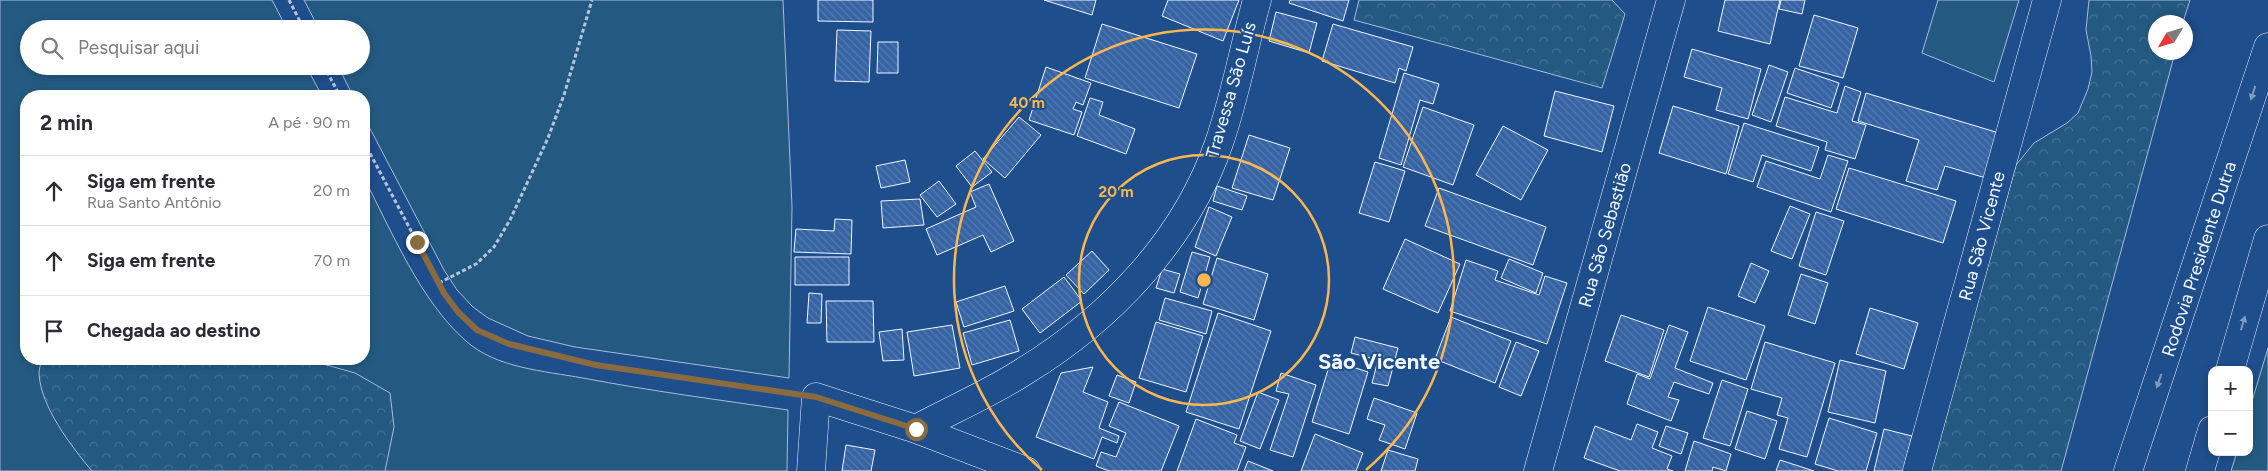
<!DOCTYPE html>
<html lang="pt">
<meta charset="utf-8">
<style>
body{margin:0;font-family:Figtree,sans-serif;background:#f2f2f3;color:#2b2b33}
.controls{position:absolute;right:15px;bottom:15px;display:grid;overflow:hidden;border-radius:10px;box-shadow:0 2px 8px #0003}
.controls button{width:45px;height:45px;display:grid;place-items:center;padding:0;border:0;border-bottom:1px solid #e1e1e2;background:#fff;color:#2b2b33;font:25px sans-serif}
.compass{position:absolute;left:2148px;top:15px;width:45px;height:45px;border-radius:50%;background:#fff;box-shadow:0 2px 8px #0003;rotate:232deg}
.stop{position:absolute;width:15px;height:15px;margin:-11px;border:4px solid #8a6a3f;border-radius:50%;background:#fff}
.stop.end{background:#8a6a3f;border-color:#fff;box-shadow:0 1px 5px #0008}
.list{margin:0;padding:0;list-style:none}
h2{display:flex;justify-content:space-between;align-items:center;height:65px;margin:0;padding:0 20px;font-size:21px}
h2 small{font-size:16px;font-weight:400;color:#7c7c81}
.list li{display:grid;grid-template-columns:32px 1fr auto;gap:15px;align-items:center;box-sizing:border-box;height:70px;padding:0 20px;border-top:1px solid #e1e1e2}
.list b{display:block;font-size:19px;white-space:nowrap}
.list p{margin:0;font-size:16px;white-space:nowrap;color:#7c7c81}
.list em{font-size:16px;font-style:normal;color:#7c7c81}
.icon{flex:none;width:28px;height:28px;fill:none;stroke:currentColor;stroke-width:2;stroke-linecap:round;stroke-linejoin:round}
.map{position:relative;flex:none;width:2268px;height:471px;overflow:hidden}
.search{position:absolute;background:#fff;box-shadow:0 2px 8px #0003;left:20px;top:20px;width:350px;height:55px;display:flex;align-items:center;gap:12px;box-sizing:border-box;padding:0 18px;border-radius:28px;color:#7c7c81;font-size:19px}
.panel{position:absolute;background:#fff;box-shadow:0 2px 8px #0003;left:20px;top:90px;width:350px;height:275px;border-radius:20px}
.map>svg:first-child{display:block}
</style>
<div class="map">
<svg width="2268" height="471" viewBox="0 0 2268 471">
<defs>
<pattern id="forest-crowns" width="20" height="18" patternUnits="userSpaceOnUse" patternTransform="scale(1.25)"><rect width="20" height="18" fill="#245a82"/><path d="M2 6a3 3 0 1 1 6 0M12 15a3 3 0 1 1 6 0" fill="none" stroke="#447295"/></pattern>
<pattern id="building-back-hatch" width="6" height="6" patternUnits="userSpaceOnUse" patternTransform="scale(1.25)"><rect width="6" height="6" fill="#3563a3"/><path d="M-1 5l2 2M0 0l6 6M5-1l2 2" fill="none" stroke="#537ab1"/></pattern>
</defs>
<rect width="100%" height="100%" fill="#1f4e8c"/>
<path fill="#245a82" stroke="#a8bbd7" d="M 0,0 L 272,0 L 287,29 L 29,29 L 29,66 L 306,66 L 322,96 L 26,96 L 26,359 L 364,359 L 364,178 C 391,230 421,302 466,341 C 496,368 544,371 583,378 C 651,391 720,400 788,410 L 787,471 L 0,471 Z
M 304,0 L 783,0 L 792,207 L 789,378 L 575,347 L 528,336 L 488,318 L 473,307 L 457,290 L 444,270 L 364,117 L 364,96 L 353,96 L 338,66 L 361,66 L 361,29 L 319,29 Z
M 1938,0 L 2019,0 L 1994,82 L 1922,53 Z
M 2268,348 L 2268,471 L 2231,471 L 2237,452 L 2249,452 L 2249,411 Z"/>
<path fill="url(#forest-crowns)" stroke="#a8bbd7" d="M 1359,0 L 1612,0 L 1625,14 L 1602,88 L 1354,20 Z
M 2089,0 L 2190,0 L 2183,22 L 2156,22 L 2156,52 L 2175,53 L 2061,471 L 1929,471 L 2016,165 L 2034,143 L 2067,123 L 2078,113 L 2088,89 L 2092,72 L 2091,56 L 2086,30 Z
M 42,359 L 315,359 L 323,364 L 355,373 L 390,393 L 394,427 L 385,471 L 92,471 C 71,446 41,407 39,374 C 39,369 41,363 42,359 Z"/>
<path fill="url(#building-back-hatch)" stroke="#f2f6ff" d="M 818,0 L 873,0 L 873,22 L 818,21 Z
M 1044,0 L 1096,0 L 1092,15 Z
M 1168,0 L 1239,0 L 1223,41 L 1162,16 Z
M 1290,0 L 1349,0 L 1343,21 L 1289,3 Z
M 1725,0 L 1780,0 L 1770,44 L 1718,31 Z
M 1781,0 L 1805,0 L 1802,14 L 1779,9 Z
M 1276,12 L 1317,23 L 1309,53 L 1269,41 Z
M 1814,15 L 1858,28 L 1843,78 L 1799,66 Z
M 1102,24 L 1197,54 L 1179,108 L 1085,78 Z
M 1333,24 L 1413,47 L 1406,71 L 1399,68 L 1395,83 L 1322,61 Z
M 837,30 L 871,31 L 869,82 L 835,81 Z
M 878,42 L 898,42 L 898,73 L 877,73 Z
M 1692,49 L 1761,69 L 1748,119 L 1716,110 L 1722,88 L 1684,77 Z
M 1769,65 L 1788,72 L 1771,122 L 1752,115 Z
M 1046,67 L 1091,83 L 1083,105 L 1076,102 L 1073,109 L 1082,112 L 1074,135 L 1029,120 Z
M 1795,68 L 1839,83 L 1831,108 L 1787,93 Z
M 1404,73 L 1439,84 L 1433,104 L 1420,100 L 1401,165 L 1379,158 Z
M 1845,86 L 1861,92 L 1852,121 L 1866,125 L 1855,159 L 1825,150 L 1827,142 L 1776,126 L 1785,97 L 1837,113 Z
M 1555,91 L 1614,106 L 1602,152 L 1544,136 Z
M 1866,93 L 1999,133 L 1986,178 L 1945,166 L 1937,190 L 1906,181 L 1919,140 L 1858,121 Z
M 1090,98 L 1103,102 L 1099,115 L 1135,129 L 1126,154 L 1077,136 Z
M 1673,106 L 1739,126 L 1726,174 L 1659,153 Z
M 1423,107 L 1474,125 L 1453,185 L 1403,167 Z
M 1019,117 L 1041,135 L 1005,178 L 983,159 Z
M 1744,123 L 1819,147 L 1811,171 L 1762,155 L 1753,182 L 1728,174 Z
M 1503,126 L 1548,150 L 1521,200 L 1476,175 Z
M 1249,135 L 1290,148 L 1273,200 L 1232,188 Z
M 975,151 L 992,172 L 972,187 L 956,166 Z
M 1828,155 L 1848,161 L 1831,212 L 1757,187 L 1766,161 L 1820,179 Z
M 905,160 L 910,182 L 881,188 L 876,166 Z
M 1375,162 L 1405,171 L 1389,222 L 1359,213 Z
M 1849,168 L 1956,201 L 1943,243 L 1836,209 Z
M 939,181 L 956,204 L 937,217 L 920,195 Z
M 989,184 L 1014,241 L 991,252 L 983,235 L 937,255 L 926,229 L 976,207 L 970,192 Z
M 1217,186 L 1247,196 L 1242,210 L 1213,201 Z
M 1439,188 L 1546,227 L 1533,265 L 1425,226 Z
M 920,199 L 924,225 L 883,228 L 881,201 Z
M 1790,206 L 1810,214 L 1792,259 L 1771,251 Z
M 1209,207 L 1232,217 L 1216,256 L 1195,247 Z
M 1816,212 L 1844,221 L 1826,275 L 1799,266 Z
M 835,219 L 852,220 L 851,254 L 794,252 L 796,229 L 834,231 Z
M 1405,239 L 1460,264 L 1438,313 L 1383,289 Z
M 1092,251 L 1109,270 L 1084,294 L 1066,275 Z
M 1192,252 L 1210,257 L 1198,298 L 1180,292 Z
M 795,257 L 849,257 L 849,285 L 795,285 Z
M 1217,258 L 1268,274 L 1254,320 L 1203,304 Z
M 1509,259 L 1543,273 L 1536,293 L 1501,278 Z
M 1466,260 L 1498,271 L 1495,280 L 1539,295 L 1545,276 L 1567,283 L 1547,344 L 1450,311 Z
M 1751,263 L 1769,271 L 1755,303 L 1738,296 Z
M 1162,269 L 1180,274 L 1174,293 L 1156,288 Z
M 1801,274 L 1828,283 L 1815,324 L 1788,315 Z
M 1064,277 L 1082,301 L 1040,333 L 1022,309 Z
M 1005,286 L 1014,311 L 964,327 L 956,302 Z
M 809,293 L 822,294 L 821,323 L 807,323 Z
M 1165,298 L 1212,311 L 1206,334 L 1159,320 Z
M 826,301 L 873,301 L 874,342 L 827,342 Z
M 1708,307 L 1765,326 L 1746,380 L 1690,361 Z
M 1870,308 L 1918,323 L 1904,369 L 1856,354 Z
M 1218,313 L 1271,331 L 1239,429 L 1186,412 Z
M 1621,315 L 1664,330 L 1649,377 L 1605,361 Z
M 1451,317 L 1511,341 L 1495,383 L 1435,359 Z
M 1010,320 L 1019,351 L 972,365 L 963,333 Z
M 1156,322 L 1203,336 L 1186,392 L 1139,378 Z
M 952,325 L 960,368 L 914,376 L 907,332 Z
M 1669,325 L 1688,332 L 1675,368 L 1713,383 L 1709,394 L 1674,382 L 1668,397 L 1679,400 L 1671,421 L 1627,404 L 1637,374 L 1650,379 Z
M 902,329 L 904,360 L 883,361 L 879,332 Z
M 1355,337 L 1398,348 L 1388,386 L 1372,383 L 1378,360 L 1351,353 Z
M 1516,342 L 1539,351 L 1521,396 L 1499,387 Z
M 1765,342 L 1835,363 L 1807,457 L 1779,449 L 1788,418 L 1777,415 L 1782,398 L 1751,389 Z
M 1331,360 L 1368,372 L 1349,434 L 1312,422 Z
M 1840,360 L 1886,371 L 1875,423 L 1828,412 Z
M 1093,367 L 1083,392 L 1108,402 L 1099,428 L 1119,436 L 1117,443 L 1102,437 L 1094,459 L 1036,437 L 1061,373 Z
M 1281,373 L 1316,385 L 1293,457 L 1270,450 L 1289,394 L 1276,391 Z
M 1117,375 L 1136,382 L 1129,403 L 1109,396 Z
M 1722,380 L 1748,389 L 1730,446 L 1703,438 Z
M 1258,392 L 1279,400 L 1260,449 L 1240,441 Z
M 1374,398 L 1417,413 L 1405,449 L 1379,440 L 1385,425 L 1367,419 Z
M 1119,402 L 1179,426 L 1161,471 L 1109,471 L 1096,466 L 1101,452 L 1116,457 L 1126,433 L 1109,426 Z
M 1747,411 L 1777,421 L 1765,459 L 1735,449 Z
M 1829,418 L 1877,433 L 1866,471 L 1838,471 L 1815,464 Z
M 1196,419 L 1237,435 L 1234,443 L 1246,447 L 1237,471 L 1177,471 Z
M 1637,424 L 1658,432 L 1652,448 L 1672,456 L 1667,469 L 1673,471 L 1620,471 L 1584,458 L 1595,426 L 1631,440 Z
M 1666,426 L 1688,433 L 1681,454 L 1659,446 Z
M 1884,429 L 1912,436 L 1903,471 L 1874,471 Z
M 1315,434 L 1363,453 L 1356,471 L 1301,471 Z
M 1694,441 L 1731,454 L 1726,471 L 1713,467 L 1712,471 L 1685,471 Z
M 846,445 L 875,450 L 871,471 L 842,471 Z
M 1388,450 L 1418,459 L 1415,471 L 1381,471 Z
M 1780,460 L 1814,471 L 1776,471 Z
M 1248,461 L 1273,471 L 1244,471 Z"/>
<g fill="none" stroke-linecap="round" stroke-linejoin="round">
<g stroke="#f2f6ff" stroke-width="29">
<path id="minor" d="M 916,429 C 951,410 989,394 1023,372 C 1110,319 1185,241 1219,143 C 1235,97 1244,47 1257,0
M 811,471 L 816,397 L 916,429 L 1026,471
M 1538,471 L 1671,0
M 1917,471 L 2047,0"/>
</g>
<g stroke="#f2f6ff" stroke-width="29">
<path id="highway" d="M 2230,370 L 2268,239
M 2128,471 L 2268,47
M 2200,471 L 2212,430"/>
</g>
<path stroke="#b3c4dc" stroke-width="3" stroke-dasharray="4 2.5" stroke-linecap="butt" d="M 289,0 L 304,29
M 324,66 L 340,96
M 364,142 L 444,293 L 458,312 L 477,330 L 509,344 L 596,365 L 781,392
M 439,283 L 476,264 L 494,247 L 510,220 L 548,138 L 564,95 L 592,0"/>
<use href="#minor" stroke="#1f4e8c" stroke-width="28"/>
<use href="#highway" stroke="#1f4e8c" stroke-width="28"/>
</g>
<defs><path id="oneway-solid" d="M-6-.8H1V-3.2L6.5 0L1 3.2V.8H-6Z" transform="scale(1.25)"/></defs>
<g fill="#7e9ac0">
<use href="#oneway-solid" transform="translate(2253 93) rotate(108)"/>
<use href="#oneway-solid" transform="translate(2243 323) rotate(-74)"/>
<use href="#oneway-solid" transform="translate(2159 381) rotate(109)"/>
</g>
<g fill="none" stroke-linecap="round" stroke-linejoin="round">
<path stroke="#8a6a3f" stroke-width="6" d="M 417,242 L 444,293 L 458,312 L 477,330 L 509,344 L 596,365 L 816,397 L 916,429"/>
</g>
<g fill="none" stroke="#ffb74d" stroke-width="2.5">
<circle cx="1204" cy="280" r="125"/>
<path d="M1042 470A250 250 0 1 1 1366 470"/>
</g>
<g text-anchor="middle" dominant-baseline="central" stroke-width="4" stroke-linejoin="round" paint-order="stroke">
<g font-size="18" fill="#f2f6ff" stroke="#1f4e8c">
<text transform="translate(1231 90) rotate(-74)">Travessa São Luís</text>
<text transform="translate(1605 235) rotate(-74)">Rua São Sebastião</text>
<text transform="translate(1982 236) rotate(-75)">Rua São Vicente</text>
<text transform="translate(2199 259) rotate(-72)">Rodovia Presidente Dutra</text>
</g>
<g font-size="22" font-weight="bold" fill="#f2f6ff" stroke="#1f4e8c">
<text x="1379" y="361">São Vicente</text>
</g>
</g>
<circle cx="1204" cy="280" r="8" fill="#ffb74d" stroke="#1f4e8c" stroke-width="2.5"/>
<g font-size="15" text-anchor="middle" font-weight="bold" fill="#ffb74d" stroke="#1f4e8c" stroke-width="4" stroke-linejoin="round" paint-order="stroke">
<text x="1027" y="108">40 m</text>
<text x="1116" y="197">20 m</text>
</g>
</svg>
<div class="controls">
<button>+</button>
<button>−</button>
</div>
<svg class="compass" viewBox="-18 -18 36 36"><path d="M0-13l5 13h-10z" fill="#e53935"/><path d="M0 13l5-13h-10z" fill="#7c7c81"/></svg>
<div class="stop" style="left:916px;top:429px"></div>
<div class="stop end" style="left:417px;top:242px"></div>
<div class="search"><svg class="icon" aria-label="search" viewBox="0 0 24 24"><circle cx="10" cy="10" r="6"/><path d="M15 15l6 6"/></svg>Pesquisar aqui</div>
<section class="panel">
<h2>2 min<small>A pé · 90 m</small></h2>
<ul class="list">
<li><svg class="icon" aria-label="ahead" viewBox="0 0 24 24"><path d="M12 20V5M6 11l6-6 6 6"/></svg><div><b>Siga em frente</b><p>Rua Santo Antônio</p></div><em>20 m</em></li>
<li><svg class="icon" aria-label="ahead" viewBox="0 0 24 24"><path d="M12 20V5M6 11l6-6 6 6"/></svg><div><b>Siga em frente</b></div><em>70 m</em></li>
<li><svg class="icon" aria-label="arrive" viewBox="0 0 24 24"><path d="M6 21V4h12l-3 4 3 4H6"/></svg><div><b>Chegada ao destino</b></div></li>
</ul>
</section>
</div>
